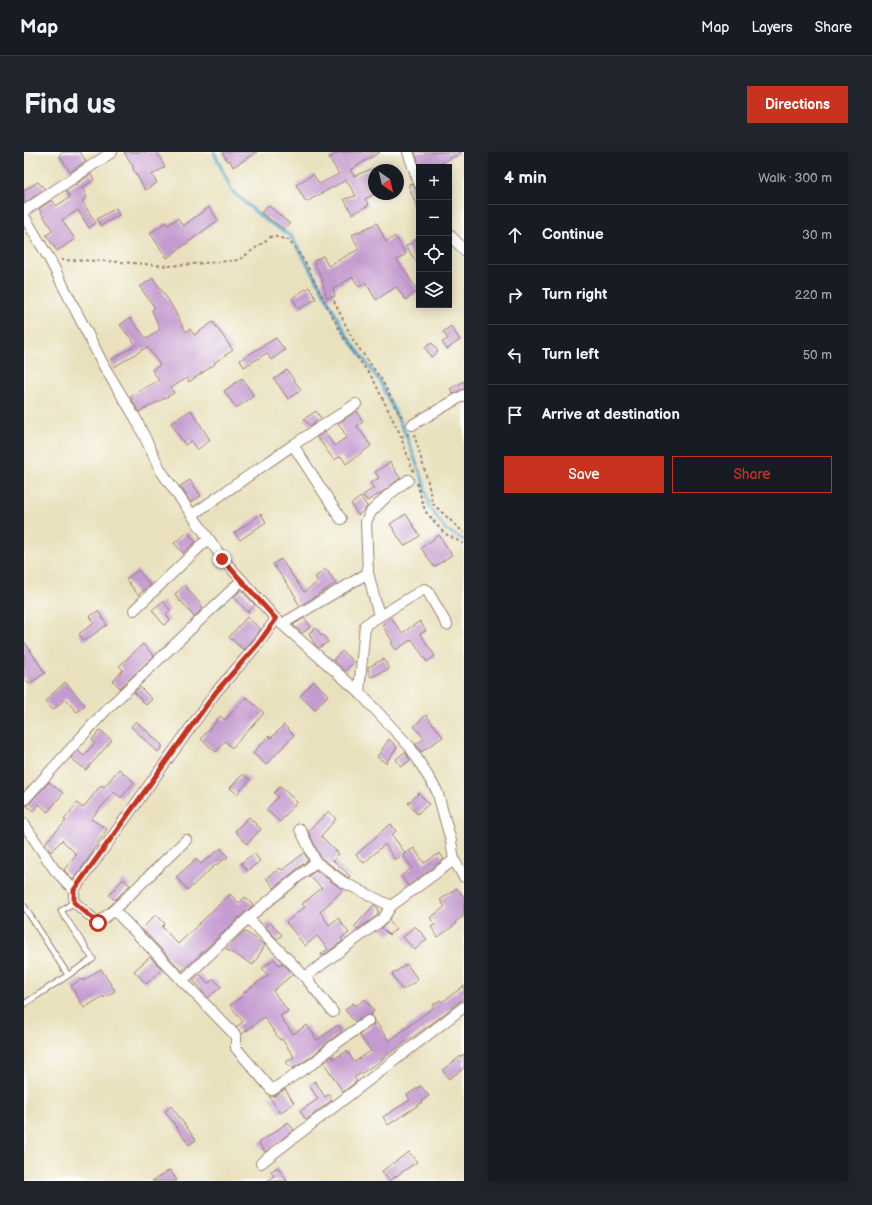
<!DOCTYPE html>
<meta charset="utf-8">
<style>
body{margin:0;font-family:"Balsamiq Sans",sans-serif;background:#20242c;color:#f1f3f6}
.controls{position:absolute;right:12px;top:12px;display:grid;overflow:hidden;border-radius:0px;box-shadow:0 2px 10px #0003}
.controls button{width:36px;height:36px;display:grid;place-items:center;padding:0;border:0;border-bottom:1px solid #363941;background:#171b24;color:#f1f3f6;font:20px sans-serif}
.compass{position:absolute;left:344px;top:12px;width:36px;height:36px;border-radius:50%;background:#171b24;box-shadow:0 2px 10px #0003;rotate:146deg}
.stop{position:absolute;width:12px;height:12px;margin:-9px;border:3px solid #c8321e;border-radius:50%;background:#fff}
.stop.end{background:#c8321e;border-color:#fff;box-shadow:0 1px 4px #0008}
.list{margin:0;padding:0;list-style:none}
h2{display:flex;justify-content:space-between;align-items:center;height:52px;margin:0;padding:0 16px;font-size:17px}
h2 small{font-size:13px;font-weight:400;color:#9ea1a6}
.list li{display:grid;grid-template-columns:26px 1fr auto;gap:12px;align-items:center;box-sizing:border-box;height:60px;padding:0 16px;border-top:1px solid #363941}
.list b{display:block;font-size:15px;white-space:nowrap}
.list em{font-size:13px;font-style:normal;color:#9ea1a6}
.actions{display:flex;gap:8px;padding:12px 16px}
.actions a{flex:1;padding:9px 0;border:1px solid #c8321e;border-radius:0px;text-align:center;font-size:14px;color:#c8321e}
.actions .main{background:#c8321e;color:#fff}
.icon{flex:none;width:22px;height:22px;fill:none;stroke:currentColor;stroke-width:2;stroke-linecap:round;stroke-linejoin:round}
.map{position:relative;flex:none;width:440px;height:1029px;overflow:hidden;border-radius:0px}
header{display:flex;align-items:center;gap:24px;box-sizing:border-box;height:56px;padding:0 20px;background:#171b24;border-bottom:1px solid #363941}
header strong{font-size:19px}
nav{display:flex;gap:22px;margin-inline-start:auto;font-size:14px}
.intro{display:flex;align-items:center;justify-content:space-between;box-sizing:border-box;height:96px;padding:0 24px}
h1{margin:0;font-size:28px}
.button{padding:10px 18px;border-radius:0px;background:#c8321e;color:#fff;font-size:14px;font-weight:700}
main{display:flex;gap:24px;padding:0 24px}
aside{flex:1;background:#171b24;border-radius:0px;box-shadow:0 2px 10px #0003}
.map>svg:first-child{display:block}
</style>
<header>
<strong>Map</strong>
<nav><a>Map</a><a>Layers</a><a>Share</a></nav>
</header>
<div class="intro"><h1>Find us</h1><a class="button">Directions</a></div>
<main>
<div class="map">
<svg width="440" height="1029" viewBox="0 0 440 1029">
<rect width="100%" height="100%" fill="#fdfcf7"/>
<filter id="ink" filterUnits="userSpaceOnUse"><feTurbulence type="fractalNoise" baseFrequency=".025" numOctaves="2"/><feDisplacementMap in="SourceGraphic" scale="8" xChannelSelector="R" yChannelSelector="G"/><feConvolveMatrix kernelMatrix="1 2 1 2 8 2 1 2 1" color-interpolation-filters="sRGB"/></filter>
<filter id="wash" filterUnits="userSpaceOnUse"><feTurbulence type="fractalNoise" baseFrequency=".012" numOctaves="4" result="noise"/><feDisplacementMap in="SourceGraphic" scale="16" xChannelSelector="R" yChannelSelector="G"/><feGaussianBlur stdDeviation="0.9" result="paint"/><feColorMatrix in="noise" values="0 0 0 0 0 0 0 0 0 0 0 0 0 0 0 0 0 1.4 0 .05"/><feComposite in="paint" operator="in"/></filter>
<g filter="url(#wash)">
<rect width="100%" height="100%" fill="#e9e1be"/>
<g fill="none" stroke-linecap="round" stroke-linejoin="round">
<path stroke="#54a8cf" stroke-width="3" d="M 190,0 L 208,39 L 241,68 L 267,84 L 293,128 L 322,182 L 356,230 L 382,283 L 400,331 L 406,356 L 422,378 L 440,388"/>
</g>
<g id="blocks">
<path fill="#c49bd0" d="M 39,0 L 56,0 L 62,9 L 46,20 L 35,3 Z
M 100,0 L 133,0 L 141,15 L 128,23 L 133,31 L 121,38 L 109,17 L 109,14 Z
M 198,0 L 233,0 L 209,15 L 206,8 L 203,9 Z
M 316,0 L 356,0 L 326,18 L 330,24 L 350,16 L 350,42 L 341,47 L 345,53 L 328,62 L 320,47 L 332,44 L 322,28 L 282,50 L 272,33 L 289,22 L 295,32 L 315,22 L 305,6 Z
M 391,0 L 438,0 L 410,15 L 396,15 Z
M 67,22 L 70,28 L 58,36 L 63,45 L 58,49 L 72,71 L 65,76 L 54,58 L 38,68 L 51,87 L 33,99 L 22,83 L 29,79 L 15,57 L 28,48 L 32,54 L 46,45 L 42,39 Z
M 14,30 L 21,37 L 0,51 L 0,38 Z
M 388,31 L 391,36 L 395,39 L 395,60 L 385,35 L 385,32 Z
M 244,53 L 266,72 L 259,77 L 237,61 Z
M 185,55 L 194,68 L 143,106 L 126,81 L 142,70 L 144,73 L 154,66 L 159,74 Z
M 92,56 L 95,63 L 77,74 L 73,67 Z
M 353,71 L 362,90 L 371,84 L 382,102 L 373,108 L 394,139 L 382,148 L 372,135 L 352,148 L 342,131 L 335,135 L 329,125 L 309,137 L 311,144 L 303,146 L 298,129 L 299,128 L 289,109 L 299,104 L 304,114 L 335,97 L 328,83 Z
M 395,85 L 395,114 L 382,94 Z
M 129,126 L 145,149 L 162,180 L 166,177 L 170,183 L 189,170 L 209,198 L 190,211 L 191,212 L 165,230 L 163,226 L 147,236 L 150,241 L 115,260 L 106,244 L 135,228 L 128,218 L 136,213 L 123,195 L 90,215 L 87,208 L 112,193 L 96,173 L 106,166 L 123,187 L 136,177 L 128,158 L 131,156 L 116,135 Z
M 285,135 L 292,147 L 275,157 L 268,146 Z
M 427,174 L 436,188 L 423,197 L 418,190 L 424,187 L 419,180 Z
M 252,186 L 261,198 L 247,208 L 243,201 L 220,215 L 216,208 Z
M 408,191 L 414,200 L 407,205 L 401,195 Z
M 263,218 L 277,238 L 264,247 L 250,227 Z
M 218,226 L 230,244 L 212,256 L 200,239 Z
M 440,229 L 440,237 L 429,242 L 426,237 Z
M 167,258 L 186,288 L 173,298 L 167,289 L 161,293 L 147,271 Z
M 292,259 L 297,266 L 286,274 L 280,267 Z
M 333,259 L 339,270 L 333,274 L 347,294 L 322,312 L 317,304 L 310,308 L 293,285 L 301,280 L 310,294 L 323,285 L 314,271 Z
M 366,310 L 376,326 L 357,341 L 343,349 L 339,343 L 350,336 L 346,331 L 355,326 L 351,320 Z
M 166,328 L 177,344 L 167,350 L 156,334 Z
M 337,345 L 343,354 L 340,359 L 334,363 L 327,352 Z
M 237,362 L 242,370 L 216,388 L 210,381 Z
M 382,362 L 396,384 L 380,394 L 366,372 Z
M 164,380 L 172,390 L 159,401 L 150,391 Z
M 415,383 L 428,403 L 410,415 L 397,396 Z
M 257,407 L 280,440 L 294,430 L 291,425 L 302,417 L 312,431 L 276,454 L 271,446 L 272,445 L 249,412 Z
M 114,418 L 126,433 L 114,443 L 102,427 Z
M 161,433 L 179,456 L 170,465 L 157,449 L 156,450 L 151,442 Z
M 217,438 L 231,453 L 224,460 L 210,445 Z
M 139,449 L 146,458 L 142,462 L 146,468 L 140,473 L 128,458 Z
M 74,459 L 83,473 L 60,489 L 55,482 L 70,471 L 66,464 Z
M 223,465 L 237,477 L 220,498 L 205,485 Z
M 280,466 L 287,475 L 278,481 L 269,473 Z
M 367,466 L 378,481 L 396,469 L 402,479 L 396,482 L 411,504 L 403,510 L 388,487 L 372,498 L 367,491 L 369,490 L 358,473 Z
M 292,476 L 298,484 L 300,483 L 304,490 L 295,496 L 291,493 L 285,481 Z
M 0,489 L 21,521 L 5,532 L 0,525 Z
M 119,492 L 130,504 L 96,536 L 89,529 L 99,518 L 95,514 Z
M 318,499 L 330,510 L 321,519 L 309,508 Z
M 360,507 L 365,517 L 347,525 L 344,517 L 344,515 Z
M 290,529 L 304,543 L 291,558 L 276,544 Z
M 41,530 L 61,553 L 53,560 L 41,547 L 29,558 L 21,549 Z
M 116,535 L 128,547 L 122,553 L 110,540 Z
M 222,545 L 240,561 L 208,596 L 201,589 L 192,600 L 177,587 L 196,564 L 201,568 Z
M 402,563 L 419,585 L 397,600 L 392,592 L 400,587 L 390,574 Z
M 112,569 L 138,593 L 138,596 L 134,600 L 107,575 Z
M 260,573 L 270,583 L 242,613 L 229,601 L 245,584 L 247,586 Z
M 76,578 L 88,588 L 62,618 L 47,606 L 54,599 L 60,604 L 71,590 L 68,588 Z
M 365,587 L 373,595 L 362,611 L 353,605 Z
M 381,600 L 386,608 L 377,615 L 372,607 Z
M 95,617 L 110,630 L 97,646 L 90,640 L 67,667 L 83,677 L 68,700 L 69,700 L 49,728 L 40,718 L 52,702 L 38,688 L 27,700 L 21,691 L 42,669 L 40,668 L 53,651 L 59,656 L 77,633 L 80,635 Z
M 219,622 L 226,628 L 213,642 L 206,636 Z
M 25,630 L 39,641 L 24,660 L 15,652 L 10,659 L 3,654 Z
M 256,634 L 273,650 L 256,670 L 242,658 L 254,645 L 250,641 Z
M 395,641 L 405,652 L 393,662 L 384,651 Z
M 305,659 L 312,667 L 297,684 L 315,702 L 309,708 L 326,724 L 325,726 L 297,706 L 284,679 Z
M 225,665 L 237,677 L 223,692 L 211,679 Z
M 367,672 L 372,679 L 368,683 L 381,701 L 371,708 L 361,692 L 340,711 L 332,703 L 355,682 L 355,681 Z
M 197,696 L 204,705 L 189,715 L 164,738 L 152,725 L 172,707 L 177,712 Z
M 390,696 L 400,711 L 416,701 L 420,707 L 384,734 L 377,724 L 388,716 L 379,703 Z
M 230,701 L 236,709 L 223,719 L 217,711 Z
M 280,701 L 284,708 L 250,736 L 242,726 L 256,716 L 258,718 Z
M 292,718 L 319,738 L 296,760 L 305,773 L 314,766 L 325,781 L 317,786 L 319,789 L 298,804 L 297,802 L 304,797 L 293,784 L 281,794 L 262,770 L 281,755 L 278,752 L 298,736 L 285,724 Z
M 99,727 L 106,733 L 91,748 L 85,743 Z
M 433,736 L 440,745 L 440,764 L 431,770 L 432,772 L 414,785 L 407,775 L 411,772 L 406,766 L 421,755 L 416,748 Z
M 206,742 L 215,751 L 221,745 L 229,753 L 158,819 L 118,777 L 132,762 L 141,772 L 138,775 L 154,792 Z
M 350,753 L 354,756 L 354,763 L 333,778 L 330,775 Z
M 365,769 L 372,777 L 365,783 L 358,776 Z
M 246,770 L 258,783 L 253,787 L 241,774 Z
M 391,774 L 403,787 L 391,798 L 379,785 Z
M 220,779 L 241,793 L 229,813 L 202,797 Z
M 126,805 L 138,817 L 122,832 L 110,819 Z
M 250,807 L 255,813 L 258,811 L 269,822 L 249,839 L 264,859 L 256,864 L 269,882 L 283,873 L 293,888 L 314,873 L 318,879 L 305,889 L 287,905 L 268,917 L 262,910 L 270,905 L 258,887 L 256,888 L 240,865 L 218,882 L 212,875 L 219,870 L 206,853 L 219,844 L 218,842 L 244,823 L 238,816 Z
M 383,812 L 394,828 L 378,838 L 368,822 Z
M 77,817 L 91,839 L 80,846 L 79,844 L 60,856 L 47,834 L 57,827 L 59,829 Z
M 176,822 L 184,831 L 190,827 L 197,835 L 184,846 L 169,828 Z
M 440,834 L 440,846 L 414,867 L 358,907 L 358,908 L 330,926 L 333,929 L 319,940 L 300,911 L 308,904 L 310,907 L 323,899 L 330,910 L 347,899 L 335,883 L 350,872 L 349,866 L 365,889 L 410,855 L 409,853 L 416,848 L 418,850 Z
M 341,847 L 350,859 L 347,862 L 349,865 L 346,863 L 343,863 L 331,870 L 321,858 L 329,851 L 332,854 Z
M 440,902 L 440,916 L 425,927 L 418,918 Z
M 291,929 L 301,945 L 305,942 L 308,948 L 282,968 L 276,959 L 294,947 L 285,933 Z
M 397,934 L 405,944 L 398,949 L 399,950 L 364,973 L 359,965 L 386,948 L 383,943 Z
M 261,937 L 270,951 L 256,961 L 245,944 L 251,944 Z
M 147,954 L 172,988 L 165,993 L 141,959 Z
M 264,970 L 270,978 L 241,1000 L 235,991 Z
M 385,1000 L 393,1010 L 365,1029 L 358,1019 Z
M 254,1015 L 263,1029 L 243,1029 L 250,1024 L 247,1019 Z
M 146,1018 L 153,1029 L 128,1029 Z"/>
</g>
</g>
<g filter="url(#ink)">
<use href="#blocks" fill-opacity="0" stroke="#9a8074" stroke-width="1"/>
<g fill="none" stroke-linecap="round" stroke-linejoin="round">
<g stroke="#9a8074" stroke-width="7">
<path id="service" d="M 0,754 L 44,823
M 0,852 L 69,807 L 37,759 L 50,750"/>
</g>
<g stroke="#9a8074" stroke-width="12">
<path id="minor" d="M 384,0 L 395,31
M 0,59 L 88,0
M 0,64 L 26,108 L 81,216 L 112,267 L 137,319 L 199,407 L 252,467 L 335,540 L 386,595 L 413,639 L 427,689 L 430,708 L 440,725
M 425,82 L 440,98
M 388,273 L 440,243
M 269,293 L 317,367
M 168,363 L 269,293 L 332,252
M 110,458 L 184,387
M 355,464 L 344,421 L 342,370 L 347,360 L 363,344 L 384,328
M 258,472 L 344,421
M 335,540 L 341,473 L 400,437 L 403,438 L 423,473
M 0,648 L 82,558 L 218,428
M 0,672 L 30,717 L 50,738 L 50,750 L 74,771 L 90,758 L 212,884 L 212,896 L 248,938 L 291,910 L 309,894 L 344,869
M 276,677 L 292,710 L 319,730 L 367,754
M 50,738 L 192,540 L 234,492 L 252,467
M 90,758 L 162,688
M 224,766 L 281,825 L 309,860
M 281,825 L 359,767 L 367,754 L 430,708
M 158,829 L 224,766 L 292,710
M 237,1011 L 440,855"/>
</g>
<path stroke="#9a8074" stroke-width="2" stroke-dasharray="3 3" stroke-linecap="butt" d="M 37,108 L 83,109 L 146,114 L 215,108 L 248,84 L 265,88 L 283,113 L 291,131 L 322,190 L 349,227 L 375,280 L 390,321
M 310,149 L 329,188 L 357,227 L 376,263 L 381,267
M 390,282 L 404,330 L 408,351 L 440,381
M 377,285 L 385,282
M 393,331 L 401,359 L 420,381 L 440,392"/>
<use href="#service" stroke="#fff" stroke-width="5"/>
<use href="#minor" stroke="#fff" stroke-width="10"/>
</g>
</g>
<g fill="none" stroke-linecap="round" stroke-linejoin="round" filter="url(#ink)">
<path stroke="#c8321e" stroke-width="5" d="M 74,771 L 50,750 L 50,738 L 192,540 L 234,492 L 252,467 L 198,407"/>
</g>
</svg>
<div class="controls">
<button>+</button>
<button>−</button>
<button><svg class="icon" aria-label="locate" viewBox="0 0 24 24"><circle cx="12" cy="12" r="6"/><path d="M12 2v4M12 18v4M2 12h4M18 12h4"/></svg></button>
<button><svg class="icon" aria-label="layers" viewBox="0 0 24 24"><path d="M12 4l9 5-9 5-9-5zM3 14l9 5 9-5"/></svg></button>
</div>
<svg class="compass" viewBox="-18 -18 36 36"><path d="M0-13l5 13h-10z" fill="#e53935"/><path d="M0 13l5-13h-10z" fill="#9ea1a6"/></svg>
<div class="stop" style="left:74px;top:771px"></div>
<div class="stop end" style="left:198px;top:407px"></div>
</div>
<aside>
<h2>4 min<small>Walk · 300 m</small></h2>
<ul class="list">
<li><svg class="icon" aria-label="ahead" viewBox="0 0 24 24"><path d="M12 20V5M6 11l6-6 6 6"/></svg><div><b>Continue</b></div><em>30 m</em></li>
<li><svg class="icon" aria-label="right" viewBox="0 0 24 24"><path d="M7 20v-9h11M14 6l5 5-5 5"/></svg><div><b>Turn right</b></div><em>220 m</em></li>
<li><svg class="icon" aria-label="left" viewBox="0 0 24 24"><path d="M17 20v-9H6M10 6l-5 5 5 5"/></svg><div><b>Turn left</b></div><em>50 m</em></li>
<li><svg class="icon" aria-label="arrive" viewBox="0 0 24 24"><path d="M6 21V4h12l-3 4 3 4H6"/></svg><div><b>Arrive at destination</b></div></li>
</ul>
<div class="actions"><a class="main">Save</a><a>Share</a></div>
</aside>
</main>
